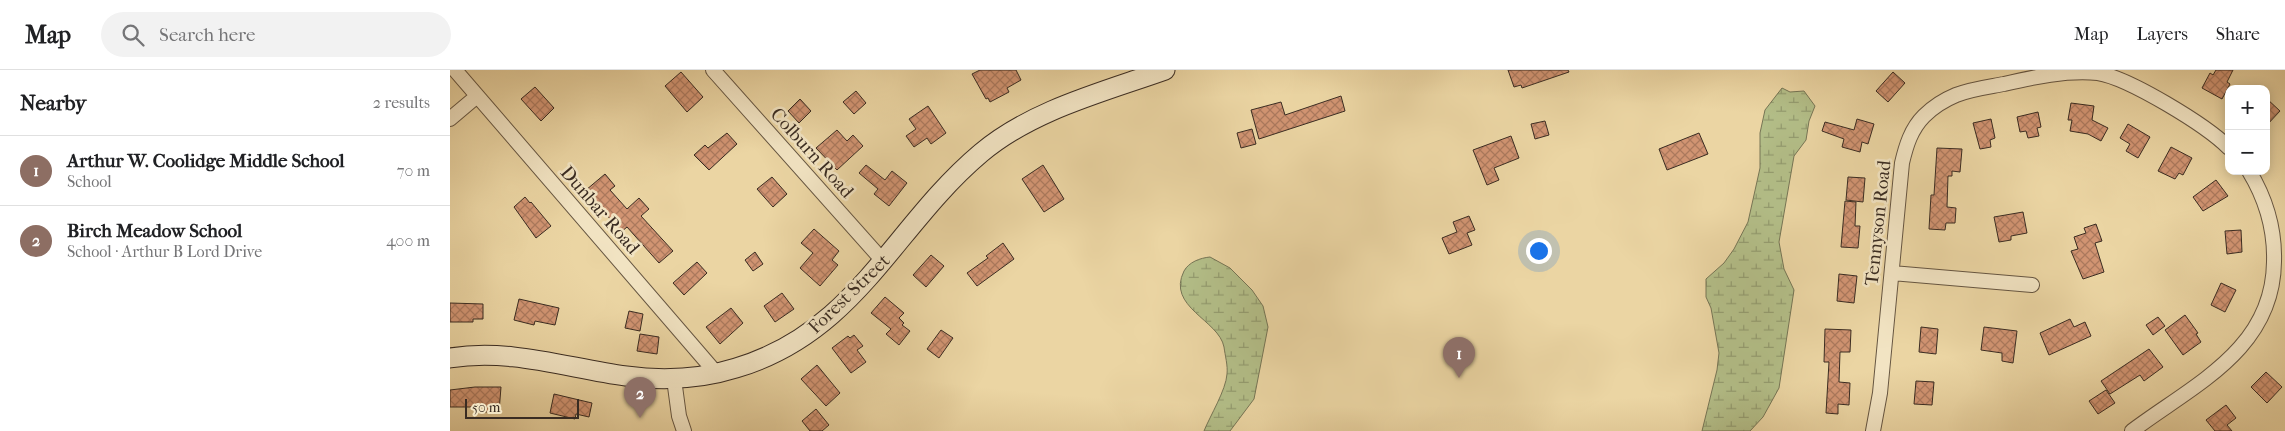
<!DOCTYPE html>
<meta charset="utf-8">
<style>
body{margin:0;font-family:"IM FELL French Canon",serif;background:#f2f2f2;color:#202124}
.controls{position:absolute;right:15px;top:15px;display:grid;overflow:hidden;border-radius:10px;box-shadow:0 2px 12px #0003}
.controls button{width:45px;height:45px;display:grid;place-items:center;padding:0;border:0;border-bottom:1px solid #e0e0e0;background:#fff;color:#202124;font:25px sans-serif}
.scale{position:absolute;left:15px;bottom:12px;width:114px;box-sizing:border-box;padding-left:5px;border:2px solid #3a2c22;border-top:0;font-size:14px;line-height:18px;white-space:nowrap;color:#3a2c22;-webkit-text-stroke:4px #f2e4c3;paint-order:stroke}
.you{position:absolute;left:1088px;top:180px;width:18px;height:18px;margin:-12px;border:4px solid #fff;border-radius:50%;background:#1a73e8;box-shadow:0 0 0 8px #1a73e833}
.badge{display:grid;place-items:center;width:32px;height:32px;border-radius:50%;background:#0f766e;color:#fff;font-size:16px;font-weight:700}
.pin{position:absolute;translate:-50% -41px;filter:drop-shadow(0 1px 2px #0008)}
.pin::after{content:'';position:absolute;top:26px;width:18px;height:15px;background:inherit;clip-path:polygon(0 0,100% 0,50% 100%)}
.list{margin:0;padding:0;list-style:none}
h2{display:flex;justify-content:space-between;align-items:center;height:65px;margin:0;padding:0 20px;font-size:21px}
h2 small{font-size:16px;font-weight:400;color:#757577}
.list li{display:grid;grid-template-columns:32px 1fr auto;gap:15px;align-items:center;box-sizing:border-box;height:70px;padding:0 20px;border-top:1px solid #e0e0e0}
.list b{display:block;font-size:19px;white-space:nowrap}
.list p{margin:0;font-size:16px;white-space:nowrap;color:#757577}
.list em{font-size:16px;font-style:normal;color:#757577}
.icon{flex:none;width:28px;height:28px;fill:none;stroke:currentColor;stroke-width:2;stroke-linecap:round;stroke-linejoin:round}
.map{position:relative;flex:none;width:1835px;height:361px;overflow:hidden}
header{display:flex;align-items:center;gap:30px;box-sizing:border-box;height:70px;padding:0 25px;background:#fff;border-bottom:1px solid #e0e0e0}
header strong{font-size:24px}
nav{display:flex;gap:28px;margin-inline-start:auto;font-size:18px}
.search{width:350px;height:45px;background:#f2f2f2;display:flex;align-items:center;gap:12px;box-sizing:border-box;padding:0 18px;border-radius:28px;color:#757577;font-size:19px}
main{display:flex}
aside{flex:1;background:#fff}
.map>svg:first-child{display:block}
</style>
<header>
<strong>Map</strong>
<div class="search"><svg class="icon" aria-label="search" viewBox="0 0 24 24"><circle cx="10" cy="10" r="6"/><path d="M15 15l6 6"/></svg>Search here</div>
<nav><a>Map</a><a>Layers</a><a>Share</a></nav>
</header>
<main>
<aside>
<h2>Nearby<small>2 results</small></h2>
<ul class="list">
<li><span class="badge" style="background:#8d6e63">1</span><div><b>Arthur W. Coolidge Middle School</b><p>School</p></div><em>70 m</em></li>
<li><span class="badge" style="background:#8d6e63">2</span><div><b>Birch Meadow School</b><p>School · Arthur B Lord Drive</p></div><em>400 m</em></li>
</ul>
</aside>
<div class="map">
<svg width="1835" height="361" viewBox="0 0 1835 361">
<defs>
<pattern id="wetland-marsh" width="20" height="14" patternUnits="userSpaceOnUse" patternTransform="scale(1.25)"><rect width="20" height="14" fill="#b3be88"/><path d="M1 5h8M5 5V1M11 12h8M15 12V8" fill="none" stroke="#939b6f"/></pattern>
<pattern id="building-cross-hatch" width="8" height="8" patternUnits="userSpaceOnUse" patternTransform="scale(1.25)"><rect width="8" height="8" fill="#d19472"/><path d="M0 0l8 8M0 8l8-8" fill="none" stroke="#ab795d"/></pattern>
</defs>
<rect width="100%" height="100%" fill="#ebd5a3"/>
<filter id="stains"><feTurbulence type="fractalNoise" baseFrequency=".004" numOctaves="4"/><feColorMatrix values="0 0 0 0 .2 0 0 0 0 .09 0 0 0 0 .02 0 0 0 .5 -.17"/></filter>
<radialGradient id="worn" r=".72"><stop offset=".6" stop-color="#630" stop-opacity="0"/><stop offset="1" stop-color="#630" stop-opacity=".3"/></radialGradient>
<path fill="url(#wetland-marsh)" stroke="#767555" d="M 1332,18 L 1340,22 L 1354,21 L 1365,36 L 1359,51 L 1356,70 L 1344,86 L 1329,172 L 1334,199 L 1344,220 L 1329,318 L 1313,347 L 1300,361 L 1252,361 L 1267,300 L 1269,283 L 1261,238 L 1256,227 L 1256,209 L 1274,193 L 1284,179 L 1298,152 L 1310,98 L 1310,63 L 1315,40 Z
M 760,187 L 780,198 L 802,220 L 813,236 L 818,257 L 804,329 L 780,361 L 754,361 C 760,346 776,320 777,304 C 778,296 775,285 774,277 C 769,250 716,237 734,201 C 739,192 750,188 760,187 Z"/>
<path fill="url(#building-cross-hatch)" stroke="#3a2c22" d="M 530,0 L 566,0 L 571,10 L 557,18 L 559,22 L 540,32 L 538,28 L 536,29 L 522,4 Z
M 1058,0 L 1118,0 L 1119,2 L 1072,18 L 1071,15 L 1064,17 Z
M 1766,0 L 1783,0 L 1777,12 L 1780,14 L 1772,29 L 1752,18 L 1760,3 L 1763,5 Z
M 231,2 L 253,27 L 237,42 L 215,16 Z
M 1443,2 L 1455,13 L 1438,32 L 1426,21 Z
M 85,17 L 104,38 L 91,51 L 71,29 Z
M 406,21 L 416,33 L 404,44 L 393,32 Z
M 891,26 L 895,41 L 809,69 L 801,40 L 831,32 L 835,45 Z
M 1816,28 L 1830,41 L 1816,56 Z
M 350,29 L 361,41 L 349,53 L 338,41 Z
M 1621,33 L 1644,36 L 1642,50 L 1658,58 L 1651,71 L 1638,64 L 1620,61 L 1622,50 L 1618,50 Z
M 478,36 L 496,63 L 481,74 L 477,68 L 464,77 L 456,66 L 466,59 L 459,49 Z
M 1588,42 L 1591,57 L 1587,58 L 1589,66 L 1578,68 L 1576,61 L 1570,62 L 1567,47 Z
M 1407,49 L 1424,54 L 1418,74 L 1412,72 L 1410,82 L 1392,77 L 1394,69 L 1372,61 L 1375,52 L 1404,60 Z
M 1541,49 L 1545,68 L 1540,70 L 1541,77 L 1530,79 L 1523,53 Z
M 1095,51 L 1099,65 L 1085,69 L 1081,54 Z
M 1678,54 L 1700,67 L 1688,88 L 1676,81 L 1680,74 L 1670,68 Z
M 802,59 L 806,74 L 791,78 L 787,63 Z
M 387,60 L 397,71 L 403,65 L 413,76 L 387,100 L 366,78 Z
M 277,63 L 287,74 L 259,100 L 244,85 L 255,75 L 258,78 Z
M 1249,63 L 1258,84 L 1217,100 L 1209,79 Z
M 1061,66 L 1069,88 L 1044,98 L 1049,110 L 1037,115 L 1023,80 Z
M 1721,77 L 1742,88 L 1733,105 L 1729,103 L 1725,109 L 1708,101 Z
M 1487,78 L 1512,79 L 1510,102 L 1502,101 L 1502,106 L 1498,106 L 1497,137 L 1506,138 L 1505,153 L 1496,153 L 1495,160 L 1479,159 L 1481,125 L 1484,125 Z
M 416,95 L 435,110 L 442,101 L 457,113 L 439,136 L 424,124 L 428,119 L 409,103 Z
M 593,95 L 614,129 L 594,142 L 572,109 Z
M 155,104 L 165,116 L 160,120 L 177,139 L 189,128 L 199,139 L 191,146 L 223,181 L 209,193 L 177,157 L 171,162 L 136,120 Z
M 322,107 L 337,124 L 323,137 L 307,119 Z
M 1398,107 L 1415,108 L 1413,132 L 1396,130 Z
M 1766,110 L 1778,126 L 1753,141 L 1743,127 Z
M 75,127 L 80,133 L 81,132 L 101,156 L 86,168 L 64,137 Z
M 1395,131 L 1406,132 L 1405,156 L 1410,156 L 1408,178 L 1391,177 Z
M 1573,142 L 1577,163 L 1561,166 L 1561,170 L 1549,172 L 1544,147 Z
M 1019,146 L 1025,160 L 1017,163 L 1022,175 L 999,184 L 992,168 L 1007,162 L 1003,152 Z
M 1646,154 L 1652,171 L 1645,173 L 1654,202 L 1633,209 L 1621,181 L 1628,179 L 1624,167 L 1636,163 L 1634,158 Z
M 364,159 L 389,181 L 382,190 L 388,195 L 370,216 L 350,198 L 363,183 L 351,173 Z
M 1791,160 L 1792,182 L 1777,184 L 1775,161 Z
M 553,173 L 564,189 L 527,216 L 517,203 L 538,188 L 536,186 Z
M 305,182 L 313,194 L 303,201 L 295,190 Z
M 481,185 L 494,196 L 476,217 L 463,205 Z
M 247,192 L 257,203 L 234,225 L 223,213 Z
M 1389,204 L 1407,206 L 1404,233 L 1387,231 Z
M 1771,213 L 1786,220 L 1775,242 L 1761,235 Z
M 332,223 L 344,239 L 325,252 L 314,236 Z
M 435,227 L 454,243 L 449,248 L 454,253 L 452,255 L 460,261 L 449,275 L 436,264 L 441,259 L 421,243 Z
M 69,229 L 109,238 L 105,255 L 85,251 L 84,255 L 64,250 Z
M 0,233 L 33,234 L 33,249 L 23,249 L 23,252 L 0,252 Z
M 281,238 L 293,253 L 270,274 L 256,257 Z
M 179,241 L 193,244 L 190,261 L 175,258 Z
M 1735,245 L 1748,263 L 1746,264 L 1751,272 L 1733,285 L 1715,260 Z
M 1708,247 L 1715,256 L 1703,265 L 1696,255 Z
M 1620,249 L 1624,257 L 1635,252 L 1641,266 L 1599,285 L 1590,263 Z
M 1471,257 L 1488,259 L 1486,284 L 1469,282 Z
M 1534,257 L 1567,261 L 1563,293 L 1552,291 L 1552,283 L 1531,280 Z
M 1375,259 L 1401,260 L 1400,282 L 1390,282 L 1389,312 L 1400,313 L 1399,335 L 1388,334 L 1388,344 L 1376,343 L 1379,292 L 1374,292 Z
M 491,260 L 503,268 L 489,288 L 477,279 Z
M 190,264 L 209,267 L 207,284 L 187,281 Z
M 404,265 L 413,276 L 407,280 L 416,292 L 401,303 L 382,278 L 398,266 L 400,268 Z
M 1699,279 L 1713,297 L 1694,311 L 1690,305 L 1660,324 L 1651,311 Z
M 367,295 L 390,323 L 376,336 L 351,309 Z
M 1816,302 L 1832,317 L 1817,333 L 1801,317 Z
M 1466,311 L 1484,312 L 1482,335 L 1464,334 Z
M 25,317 L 51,317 L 49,342 L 35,342 L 35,337 L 0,337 L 0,320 Z
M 1656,320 L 1665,333 L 1648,344 L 1639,331 Z
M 104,324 L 142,333 L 139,347 L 126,344 L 125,349 L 100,343 Z
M 1776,335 L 1786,348 L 1777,355 L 1782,361 L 1765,361 L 1756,350 Z
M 366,339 L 379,355 L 372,361 L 360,361 L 352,351 Z"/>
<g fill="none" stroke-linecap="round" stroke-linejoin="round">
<g stroke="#665642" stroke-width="16">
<path id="street" d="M 5,0 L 267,304
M 263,0 L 434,192
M 0,49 L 26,27
M 1442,203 L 1582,215
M 224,309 L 229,346 L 234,361
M 1423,361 L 1430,323 L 1452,93 C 1456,76 1461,59 1474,46 C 1483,37 1494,30 1506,25 C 1521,19 1538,17 1554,14 C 1584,7 1616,0 1648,3 C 1679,8 1756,55 1779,78
M 1682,361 C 1743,315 1823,280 1824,192 C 1825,159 1816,129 1799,101"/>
</g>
<g stroke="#3a2c22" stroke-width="21">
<path id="secondary" d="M 0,288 C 60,278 117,298 176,306 C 213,311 251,309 286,298 C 407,262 443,157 531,83 C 582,40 653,22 715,0"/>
</g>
<use href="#street" stroke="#f2e4c3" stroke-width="14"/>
<use href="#secondary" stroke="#f2e4c3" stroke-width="19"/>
</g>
<g text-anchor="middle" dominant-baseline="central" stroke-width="5" stroke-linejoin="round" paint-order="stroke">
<g font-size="19" fill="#3a2c22" stroke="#f2e4c3">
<text transform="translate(362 83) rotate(48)">Colburn Road</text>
<text transform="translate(150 140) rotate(49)">Dunbar Road</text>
<text transform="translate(1428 153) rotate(-84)">Tennyson Road</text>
<text transform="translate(399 224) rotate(-44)">Forest Street</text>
</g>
</g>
<rect width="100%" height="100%" filter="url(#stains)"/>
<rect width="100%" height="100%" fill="url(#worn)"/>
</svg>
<div class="controls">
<button>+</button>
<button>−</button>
</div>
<div class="scale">50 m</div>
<div class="you"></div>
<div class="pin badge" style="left:1009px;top:308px;background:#8d6e63">1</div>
<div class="pin badge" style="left:190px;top:348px;background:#8d6e63">2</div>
</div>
</main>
